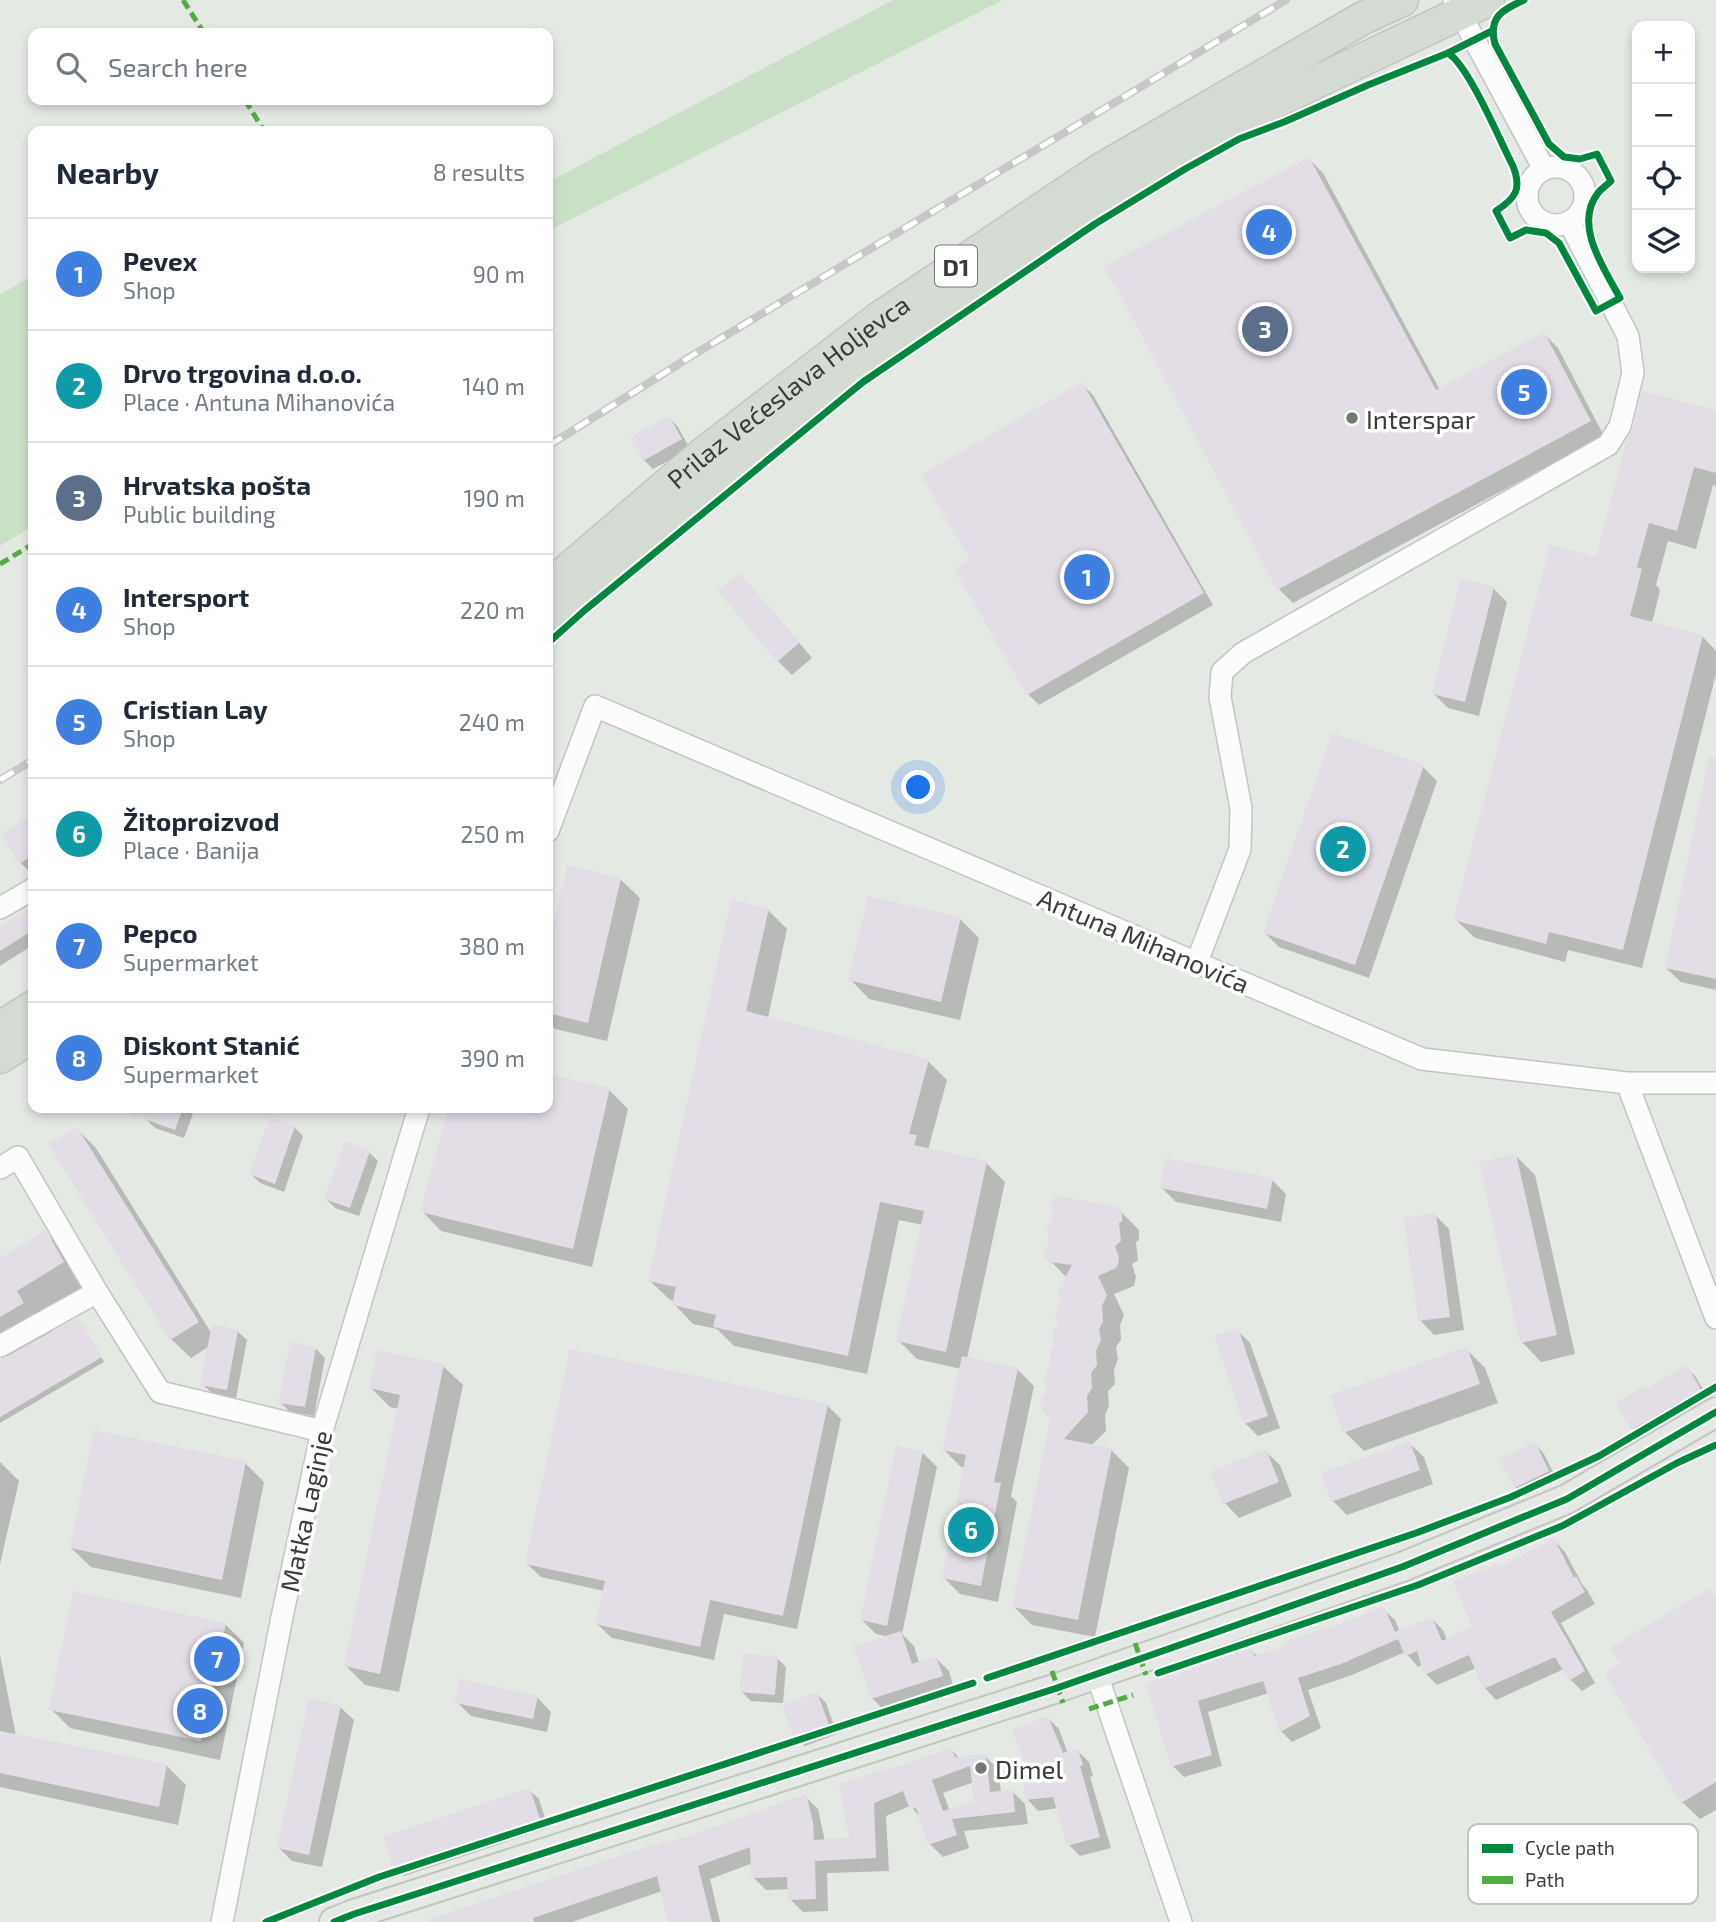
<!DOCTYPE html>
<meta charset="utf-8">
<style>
body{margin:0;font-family:"Exo 2",sans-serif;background:#f6f6f7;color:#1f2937}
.controls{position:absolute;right:21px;top:21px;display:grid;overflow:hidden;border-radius:14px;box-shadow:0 4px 10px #0003}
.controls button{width:63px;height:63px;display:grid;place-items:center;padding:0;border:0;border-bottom:2px solid #e0e1e3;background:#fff;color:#1f2937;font:35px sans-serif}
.you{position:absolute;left:919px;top:788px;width:24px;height:24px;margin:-18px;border:5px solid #fff;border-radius:50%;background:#1a73e8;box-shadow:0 0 0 10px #1a73e833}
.badge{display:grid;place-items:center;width:46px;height:46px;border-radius:50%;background:#757974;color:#fff;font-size:23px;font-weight:700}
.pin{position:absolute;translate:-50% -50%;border:4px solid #fff;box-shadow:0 2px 7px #0006}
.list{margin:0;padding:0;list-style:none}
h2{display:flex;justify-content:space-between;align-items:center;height:91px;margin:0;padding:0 28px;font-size:30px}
h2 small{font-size:23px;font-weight:400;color:#747a83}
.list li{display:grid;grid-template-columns:46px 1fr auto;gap:21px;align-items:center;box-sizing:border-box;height:112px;padding:0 28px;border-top:2px solid #e0e1e3}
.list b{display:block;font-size:26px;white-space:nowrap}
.list p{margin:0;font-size:23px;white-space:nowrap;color:#747a83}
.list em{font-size:23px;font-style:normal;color:#747a83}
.icon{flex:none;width:38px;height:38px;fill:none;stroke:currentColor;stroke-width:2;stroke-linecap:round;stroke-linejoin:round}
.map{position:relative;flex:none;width:1716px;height:1922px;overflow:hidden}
.search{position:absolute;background:#fff;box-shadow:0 4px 10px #0003;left:28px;top:28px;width:525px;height:77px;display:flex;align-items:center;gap:18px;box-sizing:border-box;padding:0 24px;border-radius:14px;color:#747a83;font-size:26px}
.panel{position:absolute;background:#fff;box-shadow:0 4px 10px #0003;left:28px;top:126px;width:525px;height:987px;border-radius:14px}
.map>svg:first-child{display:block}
</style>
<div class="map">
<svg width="1716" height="1922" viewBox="0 0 1716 1922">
<rect width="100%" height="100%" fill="#e5e9e4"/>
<path fill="#cbe1c7" d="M 893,0 L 1003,0 L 548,231 L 548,182 Z
M 33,275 L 33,526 L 0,546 L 0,295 Z"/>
<path fill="#0003" fill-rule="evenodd" d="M 1309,159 L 1323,173 L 1440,390 L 1544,334 L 1558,348 L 1604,436 L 1293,603 L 1279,589 Z
M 1082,384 L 1093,395 L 1213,605 L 1039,705 L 1028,694 L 957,570 L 973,561 Z
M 1716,412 L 1716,486 L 1713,485 L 1696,549 L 1668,541 L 1656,585 L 1660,590 L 1652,623 L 1702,636 L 1716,651 L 1716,674 L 1642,968 L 1568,950 L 1565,962 L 1475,938 L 1455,919 L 1598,559 Z
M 669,418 L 678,427 L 690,449 L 653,469 L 644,460 Z
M 1493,588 L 1507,602 L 1479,716 L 1448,708 L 1434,694 Z
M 753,589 L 812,658 L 792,675 L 778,661 Z
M 1716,764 L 1716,990 L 1681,982 L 1666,968 Z
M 1423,767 L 1437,781 L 1369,978 L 1279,947 L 1265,933 Z
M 33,816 L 33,875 L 21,863 L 3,835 Z
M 568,867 L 620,879 L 640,898 L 607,1041 L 555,1029 L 548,1022 L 548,957 Z
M 33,908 L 33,945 L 0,966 L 0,929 Z
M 768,910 L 787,929 L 768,1018 L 928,1061 L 947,1080 L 928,1150 L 986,1163 L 1005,1182 L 967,1359 L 1017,1369 L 1034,1386 L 1011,1496 L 1017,1502 L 998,1602 L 960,1594 L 943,1577 L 965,1468 L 961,1467 L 944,1450 L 961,1369 L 917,1359 L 898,1340 L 923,1225 L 899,1220 L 867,1374 L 734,1346 L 717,1329 L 693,1324 L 674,1304 L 674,1301 L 670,1300 L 650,1281 Z
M 960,919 L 979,938 L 960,1020 L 869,999 L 850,979 Z
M 548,1076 L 609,1090 L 628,1109 L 592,1267 L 441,1231 L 422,1211 L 450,1108 L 548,1108 Z
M 150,1108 L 186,1108 L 193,1114 L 184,1138 L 155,1128 L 146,1119 Z
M 294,1127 L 303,1136 L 284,1192 L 260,1183 L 251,1174 Z
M 77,1129 L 96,1148 L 212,1334 L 237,1331 L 247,1340 L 236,1398 L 212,1393 L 202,1384 L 210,1346 L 191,1358 L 171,1339 Z
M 369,1152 L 378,1161 L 359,1216 L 335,1208 L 326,1199 Z
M 1516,1156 L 1535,1175 L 1575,1354 L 1541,1362 L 1522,1342 Z
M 1272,1180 L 1286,1194 L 1281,1222 L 1176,1202 L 1162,1188 Z
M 1116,1207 L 1139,1230 L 1139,1240 L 1136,1242 L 1138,1260 L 1132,1264 L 1136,1277 L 1134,1286 L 1114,1294 L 1124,1315 L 1120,1325 L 1121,1340 L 1116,1347 L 1118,1359 L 1114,1370 L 1115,1384 L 1108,1391 L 1109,1406 L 1105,1415 L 1106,1431 L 1091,1446 L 1111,1450 L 1129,1468 L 1095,1637 L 1032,1625 L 1014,1607 L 1052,1419 L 1052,1367 L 1067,1278 L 1045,1255 Z
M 1435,1215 L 1449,1229 L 1464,1330 L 1434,1335 L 1420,1320 Z
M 45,1232 L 75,1262 L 92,1292 L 45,1320 L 53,1333 L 82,1324 L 104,1362 L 0,1423 L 0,1362 L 8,1357 L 0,1349 L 0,1259 Z
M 1237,1330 L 1250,1343 L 1280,1428 L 1258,1436 L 1245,1423 Z
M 316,1349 L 325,1358 L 314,1416 L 289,1411 L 280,1402 Z
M 1466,1349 L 1485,1368 L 1498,1403 L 1364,1451 L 1345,1432 Z
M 443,1366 L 463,1385 L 399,1692 L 365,1685 L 346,1666 L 399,1409 L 390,1407 L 371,1388 Z
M 1686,1367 L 1695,1376 L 1709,1399 L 1642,1438 L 1633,1429 L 1646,1391 Z
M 827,1405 L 841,1419 L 797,1629 L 724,1614 L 714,1660 L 612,1638 L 597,1624 L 604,1591 L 541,1577 L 526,1563 Z
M 1409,1443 L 1424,1457 L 1433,1484 L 1347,1515 L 1333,1501 Z
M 1535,1444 L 1544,1454 L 1557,1480 L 1524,1496 L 1515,1487 Z
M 1265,1451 L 1280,1465 L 1292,1496 L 1239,1518 L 1225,1503 L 1212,1473 Z
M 923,1453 L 937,1467 L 902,1634 L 914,1646 L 919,1663 L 936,1658 L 949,1671 L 954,1689 L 885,1711 L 872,1698 L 889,1637 L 876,1634 L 862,1620 Z
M 0,1462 L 19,1481 L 0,1564 Z
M 245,1463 L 264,1482 L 241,1598 L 91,1567 L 71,1548 Z
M 1554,1540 L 1565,1552 L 1582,1584 L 1587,1590 L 1595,1604 L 1561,1623 L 1595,1683 L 1582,1691 L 1570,1679 L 1564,1669 L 1496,1700 L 1485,1688 L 1476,1668 L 1437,1685 L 1426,1674 L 1423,1664 L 1418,1667 L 1405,1652 L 1352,1675 L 1308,1690 L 1321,1728 L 1292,1742 L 1281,1731 L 1269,1693 L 1208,1712 L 1222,1766 L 1184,1777 L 1173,1766 L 1148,1686 L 1251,1650 L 1258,1657 L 1383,1609 L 1395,1620 L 1400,1632 L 1432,1619 L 1443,1630 L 1447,1640 L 1474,1627 L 1495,1566 L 1498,1569 Z
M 1710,1591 L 1716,1597 L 1716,1810 L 1700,1819 L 1682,1802 L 1622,1665 Z
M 225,1624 L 244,1643 L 220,1760 L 70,1728 L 51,1709 Z
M 0,1655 L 16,1736 L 167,1766 L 186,1785 L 178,1825 L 0,1787 Z
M 777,1658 L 786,1667 L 783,1703 L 751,1701 L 742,1692 Z
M 817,1694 L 826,1703 L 837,1734 L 805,1746 L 795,1737 Z
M 537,1697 L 551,1712 L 547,1732 L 471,1716 L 457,1702 Z
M 340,1707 L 354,1720 L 322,1867 L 292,1861 L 278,1847 Z
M 1048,1718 L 1059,1729 L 1068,1754 L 1078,1751 L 1089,1762 L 1093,1776 L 1090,1777 L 1111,1848 L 1080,1856 L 1069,1845 L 1058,1808 L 1038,1811 L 1027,1799 L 1031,1776 Z
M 951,1749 L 960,1759 L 985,1756 L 998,1769 L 1001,1792 L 1012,1791 L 1025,1804 L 1028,1824 L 964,1831 L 969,1848 L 943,1857 L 930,1844 L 922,1819 L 910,1806 L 886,1816 L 889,1871 L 827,1873 L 828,1911 L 803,1912 L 790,1899 L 790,1889 L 766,1890 L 753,1877 L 753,1863 L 710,1879 L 720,1922 L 670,1922 L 662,1891 L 572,1922 L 451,1922 L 805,1796 L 818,1809 L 825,1841 L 851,1840 L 895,1770 ZM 974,1782 L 976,1802 L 950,1811 L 943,1793 Z
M 529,1790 L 539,1799 L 548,1828 L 404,1876 L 395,1867 Z"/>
<path fill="#e3dee6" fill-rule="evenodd" d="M 1309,157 L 1436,390 L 1544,332 L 1591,421 L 1277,590 L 1117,289 L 1103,267 Z
M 1082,382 L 1204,593 L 1027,695 L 954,569 L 970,560 L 921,475 Z
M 1642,391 L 1716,410 L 1716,473 L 1694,467 L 1677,531 L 1649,523 L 1637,567 L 1642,569 L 1630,616 L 1703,635 L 1623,950 L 1549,932 L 1546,944 L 1453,920 L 1550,545 L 1596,557 L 1627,439 L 1633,429 Z
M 669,416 L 682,439 L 643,461 L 630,437 Z
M 740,573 L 799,643 L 777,662 L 718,591 Z
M 1461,578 L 1494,587 L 1465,702 L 1432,694 Z
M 1332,733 L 1424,765 L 1355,965 L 1263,933 Z
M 1709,757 L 1716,758 L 1716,979 L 1665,968 Z
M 33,814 L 33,855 L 19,864 L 1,834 Z
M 567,865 L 621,878 L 588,1023 L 548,1013 L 548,949 Z
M 868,896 L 961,917 L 941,1002 L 848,980 Z
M 731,900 L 769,908 L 746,1011 L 929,1059 L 909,1134 L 917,1135 L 914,1145 L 987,1161 L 946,1352 L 896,1341 L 924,1211 L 880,1202 L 848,1356 L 713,1327 L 716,1315 L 672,1305 L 676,1287 L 648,1281 Z
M 33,906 L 33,930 L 0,951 L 0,927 Z
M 548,1074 L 610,1088 L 573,1249 L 420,1212 L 448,1108 L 548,1108 Z
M 119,1108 L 183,1108 L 175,1130 L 119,1110 Z
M 270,1117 L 295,1126 L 275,1184 L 249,1174 Z
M 77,1127 L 199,1322 L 170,1340 L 48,1144 Z
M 345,1141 L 370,1151 L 350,1208 L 324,1199 Z
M 1516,1154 L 1557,1335 L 1520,1343 L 1479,1162 Z
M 1165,1158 L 1273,1178 L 1267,1209 L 1160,1188 Z
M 1058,1196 L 1117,1206 L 1121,1210 L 1122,1216 L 1122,1221 L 1119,1223 L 1121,1241 L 1115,1246 L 1119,1258 L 1118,1264 L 1116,1268 L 1098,1276 L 1107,1295 L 1102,1306 L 1103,1322 L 1099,1329 L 1101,1340 L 1096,1351 L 1097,1365 L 1091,1373 L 1092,1388 L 1087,1396 L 1088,1412 L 1064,1439 L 1112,1448 L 1078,1620 L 1012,1607 L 1050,1420 L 1043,1412 L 1040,1401 L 1047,1389 L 1044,1383 L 1046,1372 L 1050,1366 L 1050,1352 L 1055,1344 L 1052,1335 L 1058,1323 L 1055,1313 L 1061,1301 L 1058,1291 L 1072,1265 L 1048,1262 L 1043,1256 L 1049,1240 L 1047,1227 L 1053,1216 L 1050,1203 Z
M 1436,1213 L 1450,1317 L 1418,1321 L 1404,1218 Z
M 46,1230 L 64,1262 L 17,1291 L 24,1303 L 0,1317 L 0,1258 Z
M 78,1317 L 102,1357 L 0,1417 L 0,1360 Z
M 212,1324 L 238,1330 L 227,1390 L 200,1385 Z
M 1238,1328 L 1268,1416 L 1244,1424 L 1214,1336 Z
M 290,1342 L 316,1347 L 305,1407 L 278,1403 Z
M 1467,1347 L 1480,1384 L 1343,1433 L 1330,1395 Z
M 570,1349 L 828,1404 L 783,1616 L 710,1600 L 700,1647 L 595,1624 L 605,1581 L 525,1564 Z
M 377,1350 L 444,1364 L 380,1674 L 344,1666 L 400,1395 L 369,1388 Z
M 962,1356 L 1018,1368 L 994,1482 L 1001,1483 L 981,1586 L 942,1578 L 966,1455 L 942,1450 Z
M 1687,1365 L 1701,1390 L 1631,1430 L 1616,1403 L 1644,1386 L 1646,1389 Z
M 94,1430 L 246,1461 L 222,1580 L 70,1548 Z
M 1410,1441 L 1420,1470 L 1331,1502 L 1321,1473 Z
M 1535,1442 L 1549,1471 L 1514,1488 L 1500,1459 Z
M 896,1446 L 923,1451 L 887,1626 L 860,1620 Z
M 1266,1449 L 1279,1482 L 1223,1504 L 1210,1472 Z
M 1554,1538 L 1574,1578 L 1576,1576 L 1585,1592 L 1551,1612 L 1585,1671 L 1569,1681 L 1555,1657 L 1483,1689 L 1469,1655 L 1424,1675 L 1417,1651 L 1405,1656 L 1398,1639 L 1341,1664 L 1298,1678 L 1310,1716 L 1280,1732 L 1263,1681 L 1198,1701 L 1212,1755 L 1171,1767 L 1146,1684 L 1252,1648 L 1254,1656 L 1287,1646 L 1286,1641 L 1328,1627 L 1329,1629 L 1384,1606 L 1395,1632 L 1432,1617 L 1442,1641 L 1472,1626 L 1453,1582 L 1496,1564 L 1497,1568 Z
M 1710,1588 L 1716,1598 L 1716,1782 L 1681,1803 L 1604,1673 L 1620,1664 L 1610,1648 Z
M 73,1591 L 226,1623 L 201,1741 L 49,1710 Z
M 901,1631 L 912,1664 L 936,1656 L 943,1676 L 871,1699 L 854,1646 Z
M 743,1654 L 778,1656 L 775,1695 L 740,1692 Z
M 460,1679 L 538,1696 L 533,1719 L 455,1703 Z
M 817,1692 L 829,1725 L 794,1738 L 782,1705 Z
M 309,1698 L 341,1705 L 309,1855 L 277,1848 Z
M 1048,1716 L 1063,1753 L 1078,1749 L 1083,1765 L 1080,1766 L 1100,1837 L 1067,1846 L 1053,1797 L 1025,1800 L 1023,1775 L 1029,1774 L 1012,1730 Z
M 0,1731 L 167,1764 L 159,1807 L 0,1773 Z
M 951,1747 L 955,1757 L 986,1754 L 990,1792 L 1013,1790 L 1015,1812 L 952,1819 L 957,1835 L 928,1845 L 916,1808 L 910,1810 L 903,1791 L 874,1803 L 876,1858 L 815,1861 L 816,1899 L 788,1900 L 787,1877 L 751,1878 L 750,1847 L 698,1866 L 712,1922 L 668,1922 L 657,1876 L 533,1918 L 534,1922 L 429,1922 L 429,1919 L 648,1846 L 689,1836 L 806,1794 L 813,1822 L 814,1840 L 849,1838 L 839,1784 L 893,1766 L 894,1768 ZM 970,1766 L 974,1801 L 943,1811 L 932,1780 Z
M 530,1788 L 540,1819 L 393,1868 L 383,1837 Z"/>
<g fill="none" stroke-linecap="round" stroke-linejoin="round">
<g stroke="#c2c6c2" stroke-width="24">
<path id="minor" d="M 1454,2 L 1544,169
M1527 196a29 29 0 1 1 58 0a29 29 0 1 1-58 0Z
M 548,831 L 595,706 L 1422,1059 L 1627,1083 L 1716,1083
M 0,908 L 33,889
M 1197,962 L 1240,849 L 1241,808 L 1220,697 L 1222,672 L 1243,653 L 1608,445 L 1620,426 L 1633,373 L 1628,336 L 1569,222
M 1627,1083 L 1716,1318
M 0,1168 L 18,1157 L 97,1292
M 0,1346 L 97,1292 L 160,1392 L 322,1431
M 1097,1675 L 1181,1922
M 222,1922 L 282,1617 L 322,1431 L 419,1108"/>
</g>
<g stroke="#c3c5c2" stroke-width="32">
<path id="major" d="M 334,1922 L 354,1914 L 1057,1688 L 1402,1567 L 1567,1499 L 1716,1412"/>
</g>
<g stroke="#c3c5c2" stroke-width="35">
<g id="highway">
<path id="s1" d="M 548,587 L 703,454 L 878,319 L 1100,170 L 1363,18 L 1402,0"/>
<path d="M 548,620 L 725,468 L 902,333 L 987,275 L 1121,187 L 1251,113 L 1488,0"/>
<path d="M 0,1028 L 33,1007"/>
<path d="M 0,1057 L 33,1036"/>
</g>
</g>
<use href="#minor" stroke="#fbfcfb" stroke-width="21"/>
<use href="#major" stroke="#e4e9e3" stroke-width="28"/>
<use href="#highway" stroke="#d4dcd3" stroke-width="32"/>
<g stroke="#c6c7c6" stroke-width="8">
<path id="rail" d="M 548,446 L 693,355 L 1286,0
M 0,780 L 33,760"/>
</g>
<use href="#rail" stroke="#fff" stroke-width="5" stroke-dasharray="16" stroke-linecap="butt"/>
<path stroke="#55ac46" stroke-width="5" stroke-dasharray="10 5" stroke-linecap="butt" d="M 183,0 L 204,33
M 245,100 L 264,131
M 0,564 L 33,544
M 1135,1643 L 1146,1675
M 1052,1671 L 1063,1703
M 1089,1709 L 1133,1695"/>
<g stroke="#fff" stroke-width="11">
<path id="cycleway" d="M 1448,53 C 1469,66 1500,141 1513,166 C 1522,189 1516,198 1496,211 L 1510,238 L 1526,230 L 1546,233 L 1559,243 L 1596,311 L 1620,298 C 1604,268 1573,225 1598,193 C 1601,189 1607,185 1611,181 L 1597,154 L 1580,159 L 1564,157 L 1549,144 L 1495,44 C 1488,17 1502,10 1524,0
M 548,643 L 585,610 L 863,382 L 1095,224 L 1185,169 L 1239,139 L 1284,122 L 1368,85 L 1448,53 L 1492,31
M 1158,1673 L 1418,1585 L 1562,1526 L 1677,1463 L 1716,1445
M 987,1678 L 1416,1533 L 1511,1497 L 1599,1456 L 1716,1387
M 266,1922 L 379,1877 L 973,1683
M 334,1922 L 354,1914 L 1057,1688 L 1402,1567 L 1567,1499 L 1716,1412"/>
</g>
<use href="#cycleway" stroke="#00873e" stroke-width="7"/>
</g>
<g fill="#757974" stroke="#fff" stroke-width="2.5">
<circle cx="1352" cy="418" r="7"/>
<circle cx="981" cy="1768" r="7"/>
</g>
<g text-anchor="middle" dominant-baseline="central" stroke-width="7" stroke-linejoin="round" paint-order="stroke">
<rect fill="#fff" stroke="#747674" stroke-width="2" x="935" y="245.5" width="42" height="41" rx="5"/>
<g font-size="24" font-weight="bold" fill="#393c38">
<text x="956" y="266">D1</text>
</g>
<g font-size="26" fill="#393c38" stroke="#fff">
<text stroke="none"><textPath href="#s1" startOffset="310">Prilaz Većeslava Holjevca</textPath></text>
<text transform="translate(1144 940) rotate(23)">Antuna Mihanovića</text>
<text transform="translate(305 1511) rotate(-78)">Matka Laginje</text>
</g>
<g font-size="26" fill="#393c38" stroke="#fff" text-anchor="start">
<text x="1366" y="418">Interspar</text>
<text x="995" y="1768">Dimel</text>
</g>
</g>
<rect x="1468" y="1824" width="230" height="80" rx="10" fill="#fff" stroke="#c4c4c3" stroke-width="2"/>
<rect x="1482" y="1844" width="31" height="9" fill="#00873e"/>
<rect x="1482" y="1876" width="31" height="8" fill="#55ac46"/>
<g font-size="19" fill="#393c38">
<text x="1525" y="1855">Cycle path</text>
<text x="1525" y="1887">Path</text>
</g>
</svg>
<div class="controls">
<button>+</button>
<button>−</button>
<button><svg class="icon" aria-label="locate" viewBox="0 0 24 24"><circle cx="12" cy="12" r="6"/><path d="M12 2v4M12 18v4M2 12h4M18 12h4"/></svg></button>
<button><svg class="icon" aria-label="layers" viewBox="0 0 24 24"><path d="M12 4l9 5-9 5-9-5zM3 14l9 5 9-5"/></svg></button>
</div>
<div class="you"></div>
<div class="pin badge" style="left:1087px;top:577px;background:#3f7fe0">1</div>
<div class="pin badge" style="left:1343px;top:849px;background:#0f9aa8">2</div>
<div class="pin badge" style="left:1265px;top:329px;background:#5c6f8a">3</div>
<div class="pin badge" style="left:1269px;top:232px;background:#3f7fe0">4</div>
<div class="pin badge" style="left:1524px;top:392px;background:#3f7fe0">5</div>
<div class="pin badge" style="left:971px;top:1530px;background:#0f9aa8">6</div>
<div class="pin badge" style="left:217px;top:1659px;background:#3f7fe0">7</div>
<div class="pin badge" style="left:200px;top:1711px;background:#3f7fe0">8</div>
<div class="search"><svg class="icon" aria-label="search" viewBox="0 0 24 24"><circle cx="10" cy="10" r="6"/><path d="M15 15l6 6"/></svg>Search here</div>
<section class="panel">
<h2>Nearby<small>8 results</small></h2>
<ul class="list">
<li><span class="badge" style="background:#3f7fe0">1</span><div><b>Pevex</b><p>Shop</p></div><em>90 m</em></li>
<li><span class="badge" style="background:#0f9aa8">2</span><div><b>Drvo trgovina d.o.o.</b><p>Place · Antuna Mihanovića</p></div><em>140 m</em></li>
<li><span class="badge" style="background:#5c6f8a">3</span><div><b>Hrvatska pošta</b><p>Public building</p></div><em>190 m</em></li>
<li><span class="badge" style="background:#3f7fe0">4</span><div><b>Intersport</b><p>Shop</p></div><em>220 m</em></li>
<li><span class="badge" style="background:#3f7fe0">5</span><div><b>Cristian Lay</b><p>Shop</p></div><em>240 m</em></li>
<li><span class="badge" style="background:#0f9aa8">6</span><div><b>Žitoproizvod</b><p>Place · Banija</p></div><em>250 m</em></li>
<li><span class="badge" style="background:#3f7fe0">7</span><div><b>Pepco</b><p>Supermarket</p></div><em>380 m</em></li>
<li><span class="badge" style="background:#3f7fe0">8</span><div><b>Diskont Stanić</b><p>Supermarket</p></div><em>390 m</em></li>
</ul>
</section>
</div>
